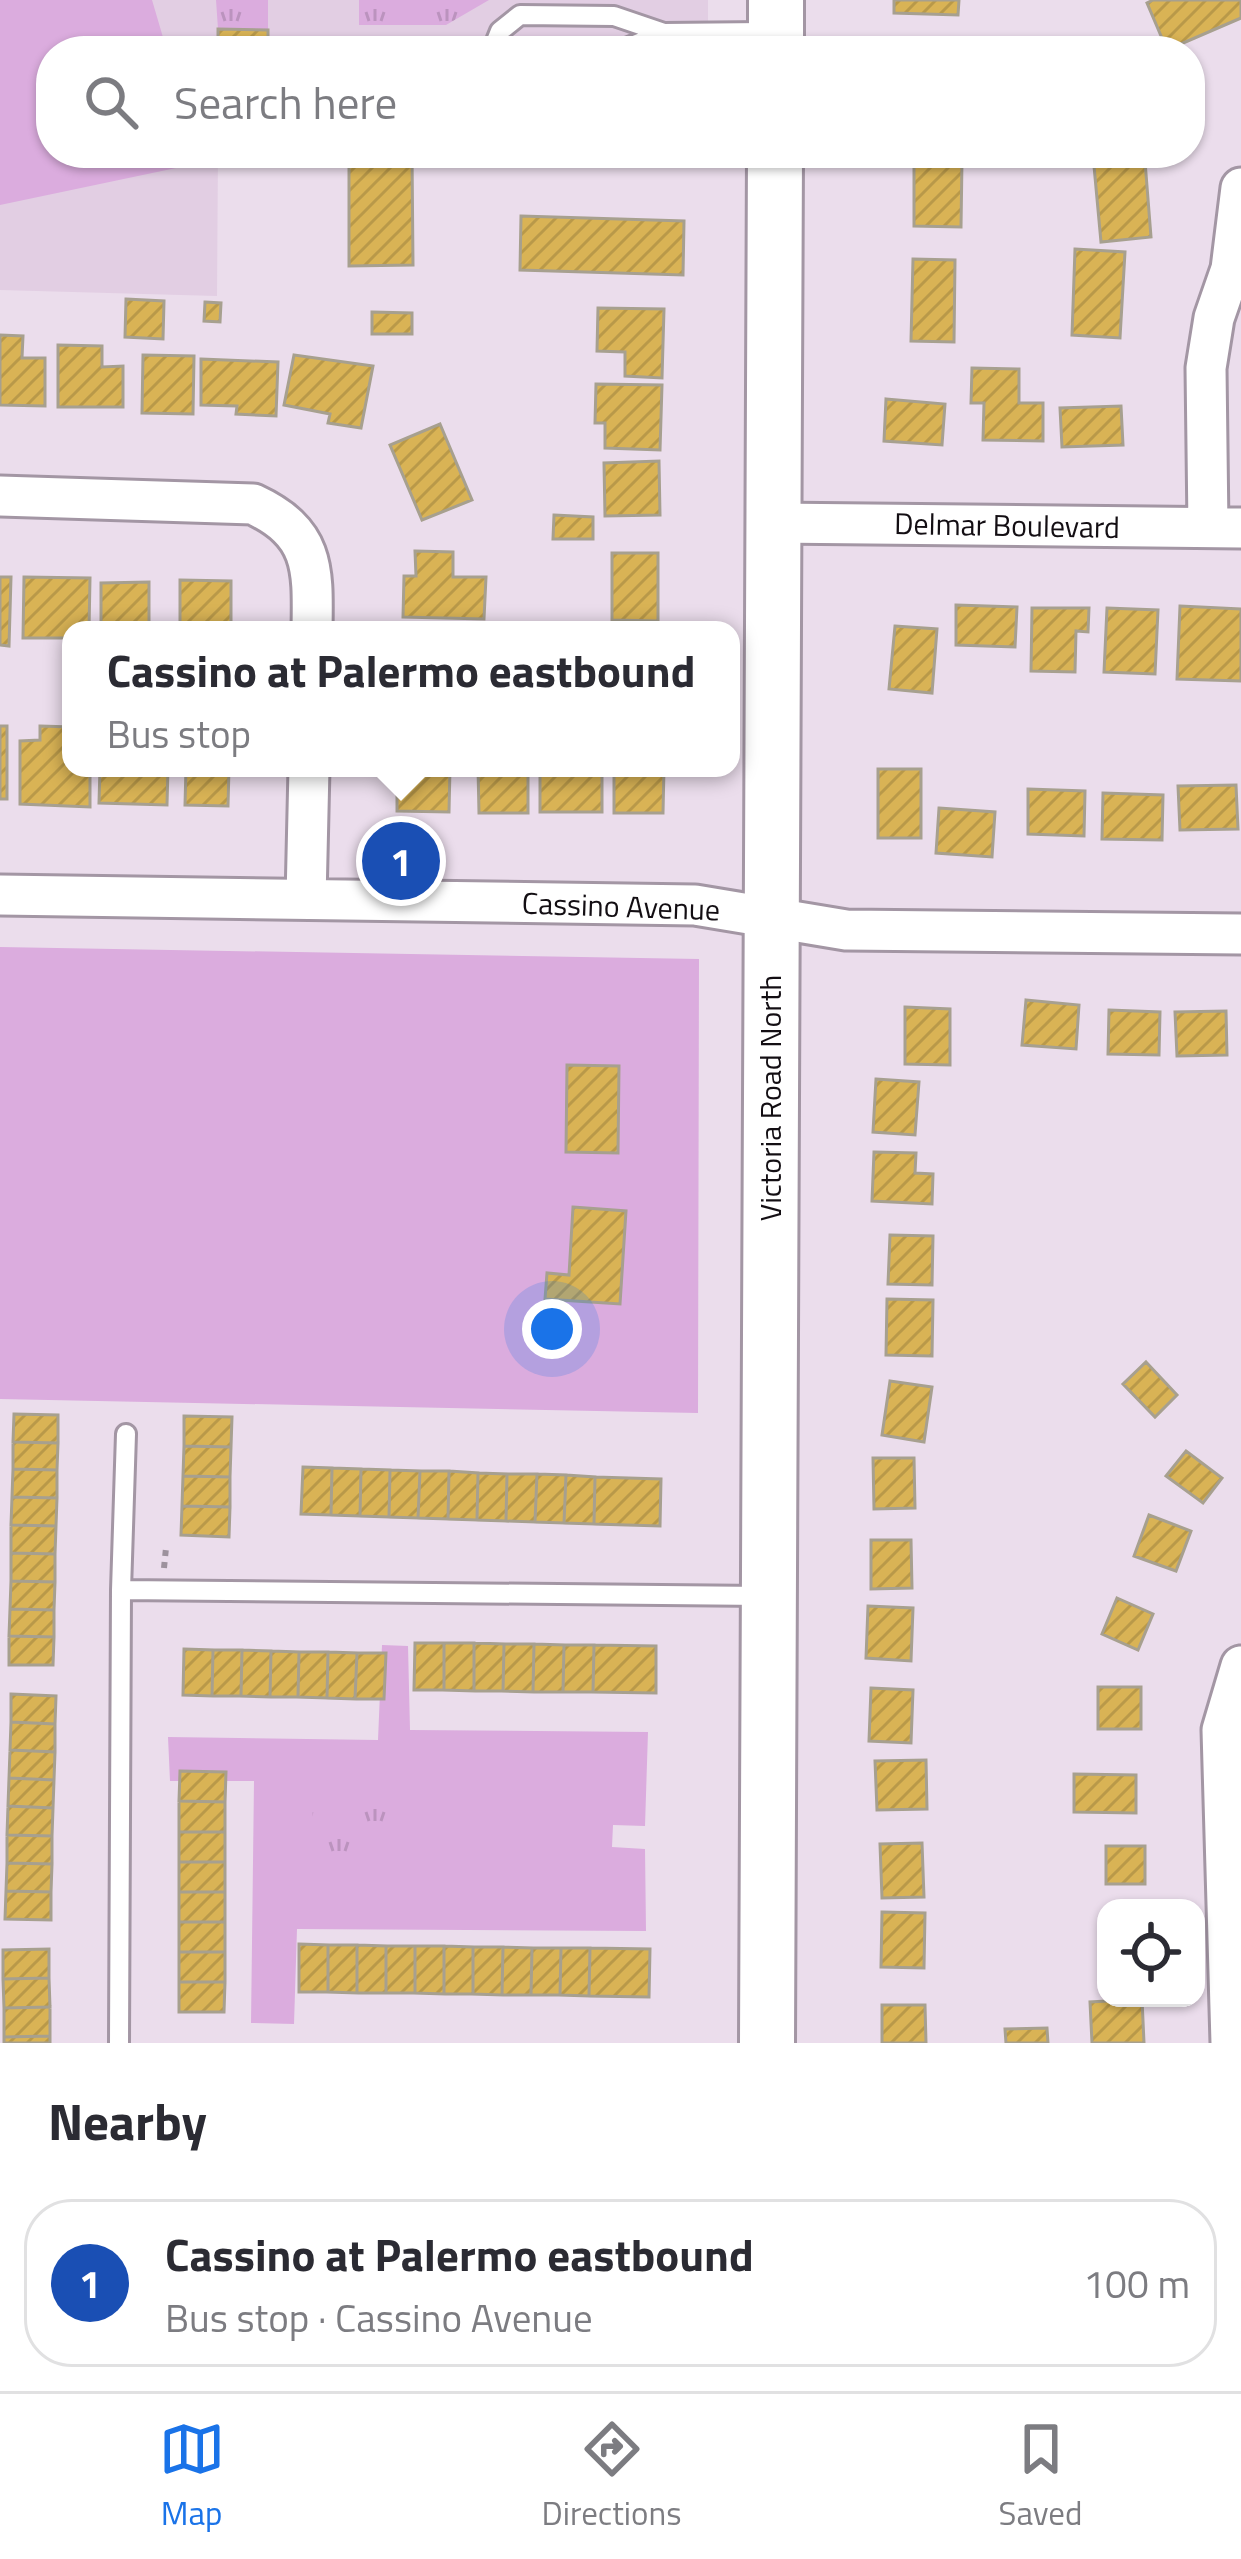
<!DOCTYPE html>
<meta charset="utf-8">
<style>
body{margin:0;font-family:"Titillium Web",sans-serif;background:#f7f7f7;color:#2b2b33}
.controls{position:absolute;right:36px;bottom:36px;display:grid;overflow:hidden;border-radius:24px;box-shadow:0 3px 9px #0004}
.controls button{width:108px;height:108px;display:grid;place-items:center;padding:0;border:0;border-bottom:3px solid #e1e1e2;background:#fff;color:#2b2b33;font:60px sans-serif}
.you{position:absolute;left:552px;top:1329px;width:42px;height:42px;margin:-30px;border:9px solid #fff;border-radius:50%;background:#1a73e8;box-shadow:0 0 0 18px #1a73e833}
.badge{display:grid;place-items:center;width:78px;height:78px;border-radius:50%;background:#1a73e8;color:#fff;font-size:39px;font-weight:700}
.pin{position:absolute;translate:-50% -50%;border:6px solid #fff;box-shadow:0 3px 12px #0006}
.popup{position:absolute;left:62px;top:621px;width:678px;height:156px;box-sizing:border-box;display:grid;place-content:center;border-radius:24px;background:#fff;filter:drop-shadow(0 3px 9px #0005);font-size:39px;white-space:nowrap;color:#7c7c81}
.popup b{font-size:45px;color:#2b2b33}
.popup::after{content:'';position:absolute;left:50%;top:100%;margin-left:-24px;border:24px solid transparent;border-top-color:#fff}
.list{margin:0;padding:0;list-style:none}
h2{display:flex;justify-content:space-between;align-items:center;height:156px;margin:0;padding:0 48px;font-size:51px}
h2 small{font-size:39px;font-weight:400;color:#7c7c81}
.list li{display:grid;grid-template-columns:78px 1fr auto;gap:36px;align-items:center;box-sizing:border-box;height:168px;margin:0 24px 24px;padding:0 24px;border:3px solid #e1e1e2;border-radius:48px}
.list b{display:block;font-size:45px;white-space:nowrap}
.list p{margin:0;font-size:39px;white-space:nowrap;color:#7c7c81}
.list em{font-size:39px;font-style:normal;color:#7c7c81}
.icon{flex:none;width:66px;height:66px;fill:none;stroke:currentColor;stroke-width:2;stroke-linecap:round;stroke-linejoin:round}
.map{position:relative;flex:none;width:1241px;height:2043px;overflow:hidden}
.search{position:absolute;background:#fff;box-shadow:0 3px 9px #0004;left:36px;right:36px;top:36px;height:132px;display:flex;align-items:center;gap:30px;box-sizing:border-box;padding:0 42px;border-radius:48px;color:#7c7c81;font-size:45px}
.sheet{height:348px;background:#fff}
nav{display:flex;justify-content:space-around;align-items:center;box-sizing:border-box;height:168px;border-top:3px solid #e1e1e2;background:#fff;font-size:33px;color:#7c7c81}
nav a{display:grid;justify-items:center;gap:6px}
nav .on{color:#1a73e8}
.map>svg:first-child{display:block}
</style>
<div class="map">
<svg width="1241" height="2043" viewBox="0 0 1241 2043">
<defs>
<pattern id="park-tufts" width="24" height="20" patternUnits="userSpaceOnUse" patternTransform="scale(3)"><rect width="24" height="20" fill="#dbacde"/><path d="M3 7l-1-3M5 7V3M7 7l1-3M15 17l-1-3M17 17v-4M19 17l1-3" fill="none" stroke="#bb93be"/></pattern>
<pattern id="building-hatch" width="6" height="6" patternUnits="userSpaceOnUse" patternTransform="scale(3)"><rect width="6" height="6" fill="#d9b355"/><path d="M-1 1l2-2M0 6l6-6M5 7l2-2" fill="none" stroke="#b99949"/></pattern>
</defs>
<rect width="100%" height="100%" fill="#ebddec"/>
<path fill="#e2cee3" d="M 0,0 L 708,0 L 708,51 L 51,51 L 51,153 L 218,153 L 217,296 L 0,290 Z"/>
<path fill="#dbacde" d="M 0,0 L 152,0 L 167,51 L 51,51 L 51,153 L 191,153 L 190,156 L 176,168 L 0,205 Z
M 0,947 L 699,959 L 698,1413 L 0,1399 Z
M 382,1645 L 408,1646 L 410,1730 L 648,1732 L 645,1826 L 613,1825 L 612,1847 L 645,1849 L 646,1931 L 297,1929 L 294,2024 L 251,2023 L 254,1781 L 170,1781 L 168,1737 L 378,1740 Z"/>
<path fill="url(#park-tufts)" d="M 216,0 L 268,0 L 268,30 L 218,29 Z
M 359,0 L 489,0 L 446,25 L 359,25 Z
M 313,1802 L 387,1802 L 388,1861 L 311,1861 Z"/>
<path fill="url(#building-hatch)" stroke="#a7a08f" stroke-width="3" d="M 894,0 L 959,0 L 958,15 L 894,13 Z
M 1153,0 L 1241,0 L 1241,18 L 1167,50 L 1147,3 Z
M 218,29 L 268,30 L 268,51 L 218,51 Z
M 1112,41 L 1142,51 L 1109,51 Z
M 349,153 L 412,153 L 413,265 L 349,266 Z
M 914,160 L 962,160 L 961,227 L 914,226 Z
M 1145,161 L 1151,237 L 1101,242 L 1094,166 Z
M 521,216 L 684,221 L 683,275 L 520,270 Z
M 1075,249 L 1125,252 L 1120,338 L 1072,335 Z
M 913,259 L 955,260 L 954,342 L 911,341 Z
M 126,299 L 164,301 L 163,339 L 125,337 Z
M 205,302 L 221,303 L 220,322 L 204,321 Z
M 598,308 L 664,309 L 662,378 L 625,376 L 625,352 L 597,351 Z
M 372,312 L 412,313 L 412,334 L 372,334 Z
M 0,335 L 23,336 L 22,358 L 45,358 L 45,406 L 0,405 Z
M 58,345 L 102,346 L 102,367 L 123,366 L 123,407 L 58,407 Z
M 143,355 L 194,356 L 193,414 L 142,413 Z
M 294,355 L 373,366 L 361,428 L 328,423 L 330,414 L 284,405 Z
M 201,359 L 278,362 L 276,416 L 236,414 L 237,406 L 201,405 Z
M 972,368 L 1019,369 L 1019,403 L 1043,403 L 1043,441 L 983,440 L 984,403 L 971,403 Z
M 596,384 L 662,385 L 660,450 L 605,448 L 605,423 L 595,423 Z
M 886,399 L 945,404 L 942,445 L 884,441 Z
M 1121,406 L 1123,445 L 1062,447 L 1060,408 Z
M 440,424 L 472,500 L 422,520 L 390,445 Z
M 659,461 L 660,515 L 605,516 L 604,463 Z
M 554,515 L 593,517 L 593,539 L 553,539 Z
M 415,551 L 453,552 L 453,577 L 486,577 L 484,619 L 403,617 L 404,576 L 416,576 Z
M 612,553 L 658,553 L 658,621 L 612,620 Z
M 0,577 L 11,577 L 9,646 L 0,645 Z
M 24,577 L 90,578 L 89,630 L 71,630 L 71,638 L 23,638 Z
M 180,580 L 231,581 L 231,630 L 180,630 Z
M 149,582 L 149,630 L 101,630 L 101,583 Z
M 956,605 L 1017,607 L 1015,647 L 956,645 Z
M 1180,606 L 1241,609 L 1241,681 L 1177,679 Z
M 1032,608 L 1089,608 L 1088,632 L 1076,631 L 1075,672 L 1031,671 Z
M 1107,608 L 1158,610 L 1155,674 L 1104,672 Z
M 895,626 L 937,629 L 932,693 L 889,689 Z
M 0,726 L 7,726 L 7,799 L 0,799 Z
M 40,726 L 71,727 L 71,768 L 90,768 L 90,807 L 20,804 L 20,741 L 40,740 Z
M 100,768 L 168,768 L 167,805 L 99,803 Z
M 186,768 L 229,768 L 228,806 L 185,805 Z
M 397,768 L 450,768 L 449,812 L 397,811 Z
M 478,768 L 528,768 L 528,813 L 479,813 Z
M 540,768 L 602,768 L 602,812 L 540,812 Z
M 614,768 L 664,768 L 663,813 L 614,813 Z
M 878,769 L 921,769 L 921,838 L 878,838 Z
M 1236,785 L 1238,829 L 1180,830 L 1178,786 Z
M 1028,789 L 1085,791 L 1084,836 L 1028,834 Z
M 1103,793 L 1163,795 L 1162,840 L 1102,839 Z
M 939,808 L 995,812 L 992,857 L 936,853 Z
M 1026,1000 L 1079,1005 L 1076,1049 L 1022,1045 Z
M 905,1007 L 950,1009 L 950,1065 L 905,1064 Z
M 1109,1010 L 1160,1012 L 1159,1055 L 1108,1054 Z
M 1226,1011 L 1227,1055 L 1177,1056 L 1175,1012 Z
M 567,1065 L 619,1066 L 618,1153 L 566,1152 Z
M 876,1079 L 919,1082 L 915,1135 L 873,1132 Z
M 874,1152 L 916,1153 L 915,1173 L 933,1174 L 932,1204 L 872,1201 Z
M 573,1207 L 626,1211 L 620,1304 L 545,1299 L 547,1273 L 569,1275 Z
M 890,1235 L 933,1236 L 932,1285 L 888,1284 Z
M 887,1299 L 933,1300 L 932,1356 L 886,1355 Z
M 1146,1362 L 1177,1395 L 1155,1417 L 1123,1384 Z
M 890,1381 L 932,1387 L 924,1442 L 882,1435 Z
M 14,1414 L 58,1415 L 58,1443 L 13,1442 Z
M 184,1416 L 232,1417 L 231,1447 L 184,1446 Z
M 13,1442 L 58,1443 L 57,1470 L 13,1469 Z
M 184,1446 L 231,1447 L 230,1477 L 183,1476 Z
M 1186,1451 L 1222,1478 L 1203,1503 L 1166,1476 Z
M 873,1458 L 914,1458 L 915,1508 L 874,1509 Z
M 303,1467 L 332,1468 L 331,1515 L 301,1514 Z
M 332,1468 L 361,1469 L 360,1516 L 331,1515 Z
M 13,1469 L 57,1470 L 57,1498 L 12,1497 Z
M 361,1469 L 390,1470 L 389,1517 L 360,1516 Z
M 390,1470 L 420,1471 L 418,1518 L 389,1517 Z
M 420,1471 L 449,1471 L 448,1519 L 418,1518 Z
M 449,1471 L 478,1473 L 477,1520 L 448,1519 Z
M 478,1473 L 507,1474 L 506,1521 L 477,1520 Z
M 507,1474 L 537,1474 L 535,1522 L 506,1521 Z
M 537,1474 L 566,1475 L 564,1523 L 535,1522 Z
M 566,1475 L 595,1477 L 594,1524 L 564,1523 Z
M 183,1476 L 230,1477 L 230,1507 L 182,1506 Z
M 595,1477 L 661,1479 L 660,1526 L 594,1524 Z
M 12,1497 L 57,1498 L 56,1526 L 11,1525 Z
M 182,1506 L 230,1507 L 229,1537 L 181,1535 Z
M 1149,1515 L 1191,1531 L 1176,1571 L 1134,1556 Z
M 11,1525 L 56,1526 L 55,1554 L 11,1553 Z
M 871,1540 L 911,1540 L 912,1588 L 871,1589 Z
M 11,1553 L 55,1554 L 55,1582 L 11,1581 Z
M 11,1581 L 55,1582 L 54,1610 L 10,1609 Z
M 1117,1598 L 1153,1614 L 1138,1650 L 1102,1634 Z
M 868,1606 L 913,1608 L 911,1661 L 866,1658 Z
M 10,1609 L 54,1610 L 54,1637 L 9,1636 Z
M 9,1636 L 54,1637 L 53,1665 L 9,1665 Z
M 415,1643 L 444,1643 L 444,1690 L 414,1690 Z
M 444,1643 L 474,1643 L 474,1691 L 444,1690 Z
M 474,1643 L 504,1644 L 503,1691 L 474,1691 Z
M 504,1644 L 534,1644 L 533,1692 L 503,1691 Z
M 534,1644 L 564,1645 L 563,1692 L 533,1692 Z
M 564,1645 L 594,1645 L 593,1692 L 563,1692 Z
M 594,1645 L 656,1646 L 656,1693 L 593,1692 Z
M 184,1649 L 213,1650 L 212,1696 L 183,1695 Z
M 213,1650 L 242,1650 L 241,1696 L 212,1696 Z
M 242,1650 L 271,1651 L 270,1697 L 241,1696 Z
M 271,1651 L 299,1652 L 298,1697 L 270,1697 Z
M 299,1652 L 328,1652 L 327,1698 L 298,1697 Z
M 328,1652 L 357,1653 L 355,1699 L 327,1698 Z
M 357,1653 L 386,1653 L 384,1699 L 355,1699 Z
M 1098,1687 L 1141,1687 L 1141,1729 L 1098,1729 Z
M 871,1688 L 913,1690 L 911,1743 L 869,1741 Z
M 11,1694 L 56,1696 L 55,1724 L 11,1722 Z
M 11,1722 L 55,1724 L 55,1752 L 10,1750 Z
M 10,1750 L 55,1752 L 54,1780 L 9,1778 Z
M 926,1760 L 927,1809 L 877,1810 L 875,1761 Z
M 180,1771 L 226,1772 L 225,1802 L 179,1801 Z
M 1074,1774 L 1136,1775 L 1136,1813 L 1074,1812 Z
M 9,1778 L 54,1780 L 53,1808 L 8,1806 Z
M 179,1801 L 225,1802 L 225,1832 L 179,1832 Z
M 8,1806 L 53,1808 L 52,1836 L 7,1835 Z
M 179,1832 L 225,1832 L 225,1862 L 179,1862 Z
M 7,1835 L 52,1836 L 52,1864 L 7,1863 Z
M 922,1843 L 924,1897 L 882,1898 L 880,1844 Z
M 1106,1846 L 1145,1846 L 1145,1884 L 1106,1884 Z
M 179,1862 L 225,1862 L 225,1892 L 179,1892 Z
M 7,1863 L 52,1864 L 51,1892 L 6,1891 Z
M 6,1891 L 51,1892 L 51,1920 L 5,1919 Z
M 179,1892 L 225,1892 L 225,1922 L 179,1922 Z
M 882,1912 L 925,1913 L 924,1968 L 881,1967 Z
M 179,1922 L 225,1922 L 225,1952 L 179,1952 Z
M 299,1944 L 328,1945 L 328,1992 L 299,1992 Z
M 328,1945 L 357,1945 L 357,1993 L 328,1992 Z
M 357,1945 L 386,1946 L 386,1993 L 357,1993 Z
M 386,1946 L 415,1946 L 415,1993 L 386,1993 Z
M 415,1946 L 444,1946 L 444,1994 L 415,1993 Z
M 444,1946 L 473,1947 L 473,1994 L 444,1994 Z
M 473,1947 L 503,1947 L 502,1995 L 473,1994 Z
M 503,1947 L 532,1948 L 531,1995 L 502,1995 Z
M 532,1948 L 561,1948 L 560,1995 L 531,1995 Z
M 561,1948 L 590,1948 L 589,1996 L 560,1995 Z
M 590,1948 L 650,1949 L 649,1997 L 589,1996 Z
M 49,1949 L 49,1978 L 3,1979 L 3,1950 Z
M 179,1952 L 225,1952 L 225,1982 L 179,1982 Z
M 49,1978 L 50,2007 L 4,2008 L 3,1979 Z
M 179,1982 L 225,1982 L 224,2012 L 179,2012 Z
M 1142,1999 L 1144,2043 L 1092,2043 L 1090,2002 Z
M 882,2005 L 925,2005 L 926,2043 L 882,2043 Z
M 50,2007 L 50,2036 L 4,2037 L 4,2008 Z
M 1047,2028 L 1048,2043 L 1006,2043 L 1005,2029 Z
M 50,2036 L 50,2043 L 4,2043 L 4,2037 Z"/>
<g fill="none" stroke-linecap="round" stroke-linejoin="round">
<g stroke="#a396a4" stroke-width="24">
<path id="lane" d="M 492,51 L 500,31 L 520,15 L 614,16 L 664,33 L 771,32
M 619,51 L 664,33
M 121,1590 L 764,1596
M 119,2043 L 121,1590 L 126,1434"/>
</g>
<g stroke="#a396a4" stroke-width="45">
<path id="street" d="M 0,496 L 253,504 C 315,533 313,568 312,630
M 772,523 L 1241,528
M 1208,527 L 1206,368 L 1214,318 L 1231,269 L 1241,188
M 0,895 L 695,905 L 846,930 L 1241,934
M 306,899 L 309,768
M 1231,2043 L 1222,1730 L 1241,1666"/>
</g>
<g stroke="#a396a4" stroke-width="60">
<path id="secondary" d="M 776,51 L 776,0
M 767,2043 L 775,153"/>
</g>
<path stroke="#9d929d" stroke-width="6" stroke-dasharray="6 6" stroke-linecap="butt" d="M 164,1568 L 166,1548"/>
<use href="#lane" stroke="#fff" stroke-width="18"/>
<use href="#street" stroke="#fff" stroke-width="39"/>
<use href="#secondary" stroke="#fff" stroke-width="54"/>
</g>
<g text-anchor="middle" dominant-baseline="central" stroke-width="9" stroke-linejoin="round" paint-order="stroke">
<g font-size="30" fill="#130e13" stroke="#fff">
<text transform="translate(1007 525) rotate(1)">Delmar Boulevard</text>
<text transform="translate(621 906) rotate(2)">Cassino Avenue</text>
<text transform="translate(770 1098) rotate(-90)">Victoria Road North</text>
</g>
</g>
</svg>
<div class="controls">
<button><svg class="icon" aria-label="locate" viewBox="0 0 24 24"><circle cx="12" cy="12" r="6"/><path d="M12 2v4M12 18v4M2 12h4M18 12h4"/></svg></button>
</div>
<div class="you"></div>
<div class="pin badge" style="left:401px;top:861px;background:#1a4fb4">1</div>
<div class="popup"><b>Cassino at Palermo eastbound</b>Bus stop</div>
<div class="search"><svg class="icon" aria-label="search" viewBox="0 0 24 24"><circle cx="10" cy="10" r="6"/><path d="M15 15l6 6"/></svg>Search here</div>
</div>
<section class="sheet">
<h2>Nearby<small></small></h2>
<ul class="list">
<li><span class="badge" style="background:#1a4fb4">1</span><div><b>Cassino at Palermo eastbound</b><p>Bus stop · Cassino Avenue</p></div><em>100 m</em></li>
</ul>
</section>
<nav>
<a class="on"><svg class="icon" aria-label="map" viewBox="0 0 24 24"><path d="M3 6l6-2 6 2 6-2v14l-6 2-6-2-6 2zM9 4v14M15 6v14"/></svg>Map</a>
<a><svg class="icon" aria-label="directions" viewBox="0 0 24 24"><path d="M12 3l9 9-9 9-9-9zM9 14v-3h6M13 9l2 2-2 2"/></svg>Directions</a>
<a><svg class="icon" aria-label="saved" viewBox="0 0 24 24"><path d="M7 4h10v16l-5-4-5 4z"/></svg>Saved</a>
</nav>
